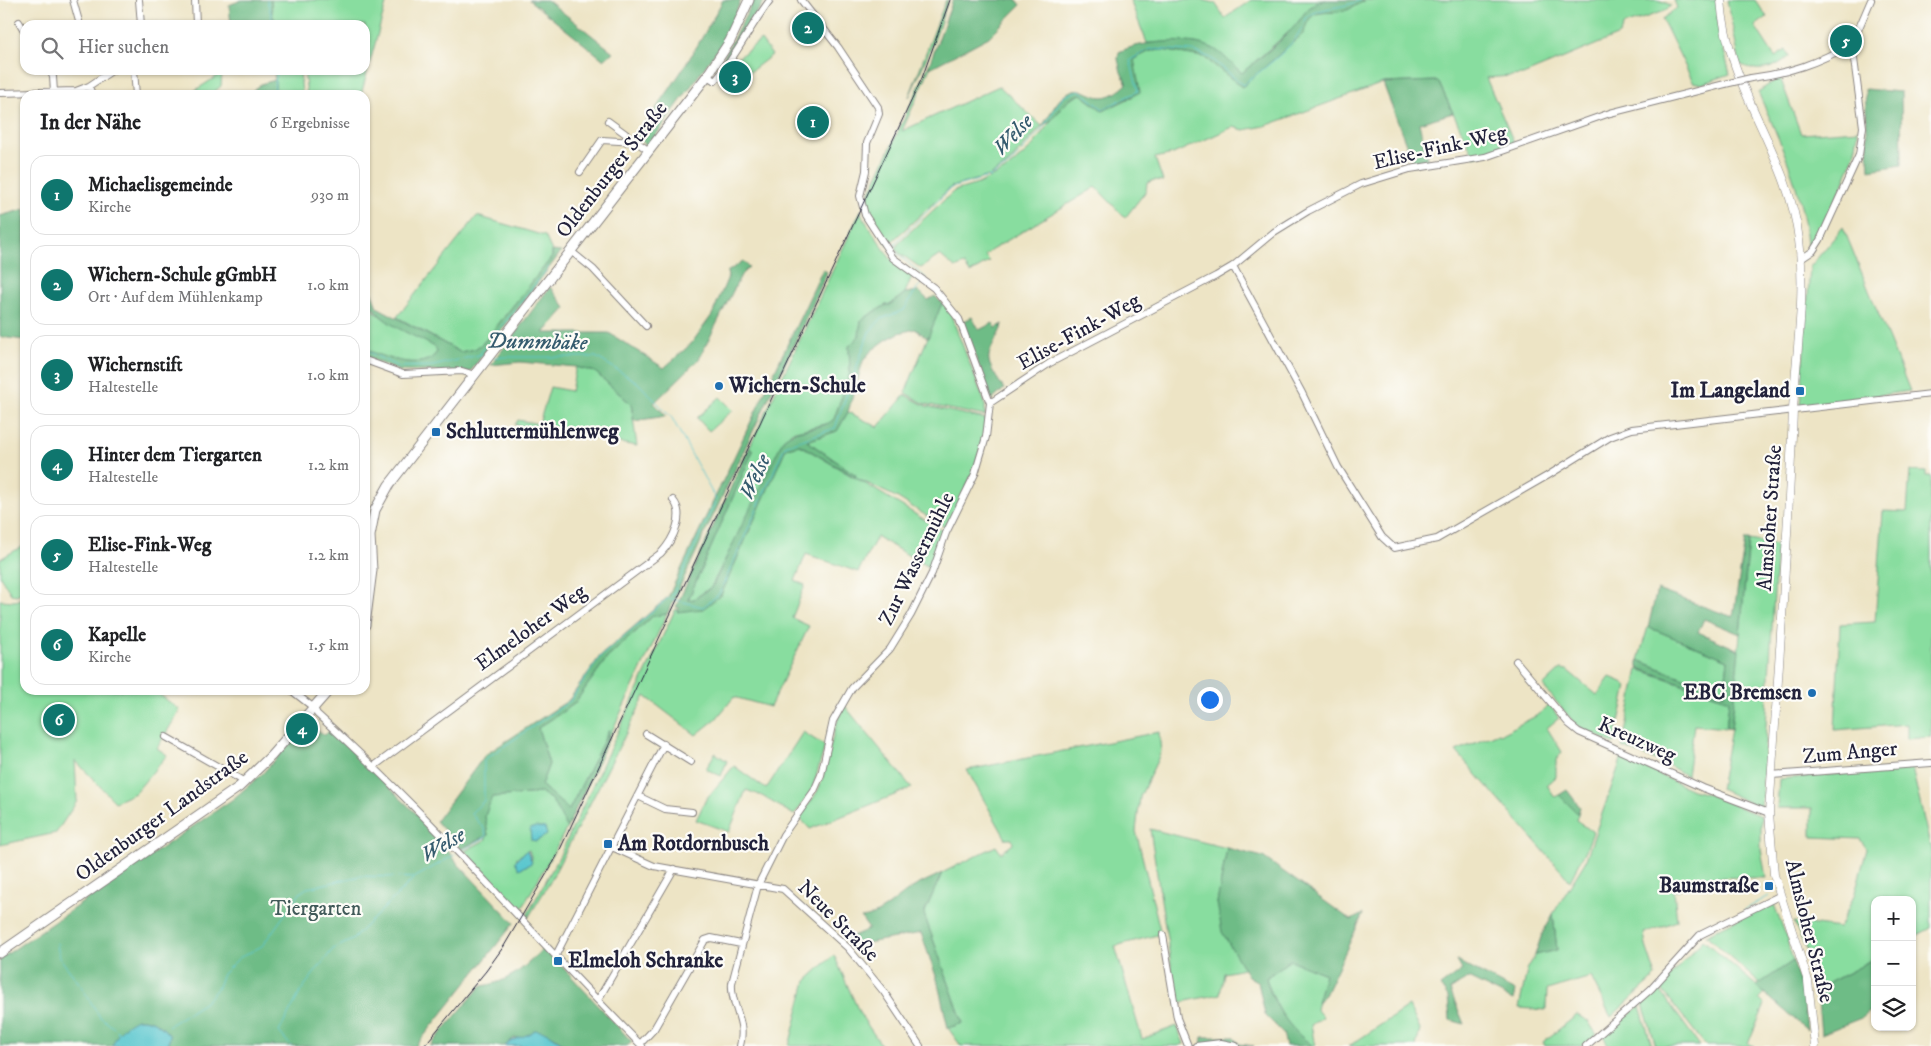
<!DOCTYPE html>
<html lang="de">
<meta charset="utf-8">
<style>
body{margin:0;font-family:"IM FELL DW Pica",serif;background:#f2f2f2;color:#202124}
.controls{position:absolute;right:15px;bottom:15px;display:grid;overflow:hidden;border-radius:10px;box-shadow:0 1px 4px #0004}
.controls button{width:45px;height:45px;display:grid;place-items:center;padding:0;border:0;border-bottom:1px solid #e0e0e0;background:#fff;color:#202124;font:25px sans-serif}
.you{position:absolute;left:1209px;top:699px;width:18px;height:18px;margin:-12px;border:4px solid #fff;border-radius:50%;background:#1a73e8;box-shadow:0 0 0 8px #1a73e833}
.badge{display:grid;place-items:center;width:32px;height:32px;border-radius:50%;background:#0f766e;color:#fff;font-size:16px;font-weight:700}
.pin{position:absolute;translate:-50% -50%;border:2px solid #fff;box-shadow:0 1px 5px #0006}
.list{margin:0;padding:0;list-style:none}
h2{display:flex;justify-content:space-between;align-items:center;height:65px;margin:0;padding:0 20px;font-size:21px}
h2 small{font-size:16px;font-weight:400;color:#757577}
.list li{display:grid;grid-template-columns:32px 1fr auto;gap:15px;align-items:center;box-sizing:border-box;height:80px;margin:0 10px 10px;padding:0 10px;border:1px solid #e0e0e0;border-radius:15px}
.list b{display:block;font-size:19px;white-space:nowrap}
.list p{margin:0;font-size:16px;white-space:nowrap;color:#757577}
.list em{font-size:16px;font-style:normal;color:#757577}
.icon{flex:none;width:28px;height:28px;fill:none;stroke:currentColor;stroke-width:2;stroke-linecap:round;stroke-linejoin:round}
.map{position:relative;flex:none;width:1931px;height:1046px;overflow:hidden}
.search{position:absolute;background:#fff;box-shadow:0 1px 4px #0004;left:20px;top:20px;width:350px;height:55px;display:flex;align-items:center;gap:12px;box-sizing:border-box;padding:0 18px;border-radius:15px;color:#757577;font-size:19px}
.panel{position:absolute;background:#fff;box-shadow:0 1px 4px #0004;left:20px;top:90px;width:350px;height:605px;border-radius:15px}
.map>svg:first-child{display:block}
</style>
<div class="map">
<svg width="1931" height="1046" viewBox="0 0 1931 1046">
<rect width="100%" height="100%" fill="#fdfcf7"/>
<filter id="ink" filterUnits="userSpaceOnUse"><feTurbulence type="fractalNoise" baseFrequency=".02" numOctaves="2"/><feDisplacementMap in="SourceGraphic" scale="10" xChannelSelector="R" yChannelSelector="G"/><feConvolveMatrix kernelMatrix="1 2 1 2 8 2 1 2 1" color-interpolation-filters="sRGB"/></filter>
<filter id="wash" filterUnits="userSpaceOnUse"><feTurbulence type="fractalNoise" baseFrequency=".0096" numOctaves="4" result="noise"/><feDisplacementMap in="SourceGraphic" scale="20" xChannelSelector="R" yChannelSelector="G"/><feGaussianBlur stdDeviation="1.12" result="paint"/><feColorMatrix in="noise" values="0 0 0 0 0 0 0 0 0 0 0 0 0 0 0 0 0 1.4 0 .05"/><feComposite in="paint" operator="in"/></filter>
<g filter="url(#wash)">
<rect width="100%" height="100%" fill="#ede4c5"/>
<path fill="#88dd9f" stroke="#55806d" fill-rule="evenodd" d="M 271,0 L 387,0 L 361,95 L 307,95 L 304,70 L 365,70 L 365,25 L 277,25 L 272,14 Z
M 946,0 L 948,0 L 934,41 L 909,97 Z
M 1130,0 L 1202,0 L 1215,3 L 1225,18 L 1251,0 L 1326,0 L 1313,4 L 1292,29 L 1242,73 L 1212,48 L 1195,43 L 1147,43 Z
M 1365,0 L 1659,0 L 1671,5 L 1667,10 L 1624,25 L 1619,35 L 1523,75 L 1486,78 L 1515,145 L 1474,157 L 1438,81 L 1383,83 L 1265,126 L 1244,130 L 1233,127 L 1173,154 L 1155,158 L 1163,181 L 1154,180 L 1147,183 L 1146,191 L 1125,218 L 1096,187 L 990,251 L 985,256 L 990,261 L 970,273 L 964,264 L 955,268 L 940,255 L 921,268 L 899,253 L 896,248 L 899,242 L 954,191 L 978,184 L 1007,169 L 1031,148 L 1064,103 L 1081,94 L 1103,111 L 1132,97 L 1134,59 L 1150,51 L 1162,50 L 1204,57 L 1242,87 L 1303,33 C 1310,6 1323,15 1344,11 C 1351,9 1359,3 1365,0 Z
M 1674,0 L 1716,0 L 1718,28 L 1730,74 L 1702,84 L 1693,82 L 1662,19 L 1677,8 Z
M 1727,0 L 1755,0 L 1767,17 L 1755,26 L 1775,57 L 1786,50 L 1789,56 C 1775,69 1758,74 1740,64 Z
M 761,40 L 772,55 L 746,75 L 735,60 Z
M 929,65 L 930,68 L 902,131 L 999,86 L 1042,126 L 1008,164 L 989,176 L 951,187 L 888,245 L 867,215 L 864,205 Z
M 274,70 L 300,70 L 302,95 L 276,95 Z
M 222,73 L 221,86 L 211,95 L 188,95 Z
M 1780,77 L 1801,134 L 1858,130 C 1856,169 1831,206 1815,241 L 1807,245 C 1803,190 1780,141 1758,92 Z
M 861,210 L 862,216 L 890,258 L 912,276 L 905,293 L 890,305 L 886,305 L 861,320 L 859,336 L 849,347 L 850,373 L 834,419 L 830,423 L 791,432 L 711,587 L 694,599 L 688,600 L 753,451 L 749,448 Z
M 477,216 L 545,236 L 552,251 L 552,257 L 484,342 L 475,349 L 460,352 L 397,317 Z
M 1843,227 L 1910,391 L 1800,406 L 1810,267 Z
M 365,292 L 374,311 L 383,318 L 435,347 L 437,352 C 424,373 383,357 365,349 Z
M 942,303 L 949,310 L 985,403 L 985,416 L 925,404 L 905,393 Z
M 576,367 L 595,372 L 631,404 L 637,446 L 515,425 L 518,420 L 539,424 L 550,387 L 571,391 Z
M 905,395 L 926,406 L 986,419 C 982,459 964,493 946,528 L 898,498 L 856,478 L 943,531 L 930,568 L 877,537 L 858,572 L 806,554 L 795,581 L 805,585 L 792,618 L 809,626 L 770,707 L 734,697 L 716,719 L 696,735 L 645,696 L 550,882 L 528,918 L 527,915 L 560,855 L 675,610 L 678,609 L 678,611 L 721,595 L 786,448 L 800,445 L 855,478 L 856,475 L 807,441 L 837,431 L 848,412 L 878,427 Z
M 720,397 L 733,410 L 709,431 L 697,418 Z
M 1910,471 L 1926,472 L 1926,476 L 1931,476 L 1931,737 L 1907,739 L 1907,724 L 1835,730 L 1840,624 L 1875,622 L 1883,511 L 1907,512 Z
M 1749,540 L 1777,545 L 1761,808 L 1720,789 L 1731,729 Z
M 25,545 L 25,591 L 16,595 L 11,594 L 0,576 L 0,559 Z
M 25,597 L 25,690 L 161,690 L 159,694 L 180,710 L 157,748 L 167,755 L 135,793 L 115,802 L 75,760 L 77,801 L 56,833 L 0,845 L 0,600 L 15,601 Z
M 667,614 L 607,742 L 608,732 L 569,810 L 541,785 L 549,764 L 538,728 L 574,704 L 607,658 L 653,616 Z
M 1648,627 L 1728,660 L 1724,694 L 1638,660 Z
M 1561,669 L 1567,670 L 1597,695 L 1610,677 L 1622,682 L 1627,686 L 1614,744 L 1576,725 L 1543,686 Z
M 1638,669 L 1729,700 L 1726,728 L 1694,725 L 1687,776 L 1668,765 L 1622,747 Z
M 844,705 L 912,788 L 810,829 L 799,817 C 808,805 818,794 822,780 C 830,755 832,729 844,705 Z
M 1550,705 L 1559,718 L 1547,728 L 1562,752 L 1556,760 L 1556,777 L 1547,785 L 1555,797 L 1559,795 L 1578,814 L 1576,820 L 1593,832 L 1586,850 L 1570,881 L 1456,751 L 1499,733 L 1501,734 L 1536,716 Z
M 803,732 L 825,746 L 812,790 L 794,815 L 762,796 L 746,790 L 729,832 L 696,820 L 706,799 L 734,766 L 766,789 Z
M 1159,732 L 1161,752 L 1140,797 L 1136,831 L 1161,934 L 1115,946 L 1142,1039 L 1177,1026 L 1184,1044 L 1178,1046 L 961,1046 L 948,1028 L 963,1023 L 924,914 L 942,873 L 996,846 L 1001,853 L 1013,844 L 1012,839 L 1006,839 L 967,770 Z
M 715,753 L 727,761 L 721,776 L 706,769 Z
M 1622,757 L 1692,790 L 1704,793 L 1761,816 L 1761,849 L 1766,878 L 1693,877 L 1692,884 L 1682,886 L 1681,889 L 1674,891 L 1677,921 L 1644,933 L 1646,946 L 1656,976 L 1611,1017 L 1591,977 L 1547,990 L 1546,1010 L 1519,1008 L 1527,970 L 1535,955 L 1557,950 L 1553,914 L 1585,862 Z
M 1912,768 L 1931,850 L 1931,928 L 1912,938 L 1912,900 L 1875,900 L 1875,959 L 1817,989 L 1811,962 L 1794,922 L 1839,928 L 1854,896 L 1867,849 L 1860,839 L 1812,837 L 1812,808 L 1777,808 L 1779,779 Z
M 541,793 L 552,800 L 567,828 L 521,910 L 465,851 L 485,840 L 488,835 L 485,816 L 491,797 ZM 529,850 L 532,860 L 525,867 L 516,858 Z
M 1150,829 L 1227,848 L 1217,903 L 1234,951 L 1244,969 L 1224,973 L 1220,994 L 1177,1003 Z
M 1773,902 L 1785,933 L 1793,961 L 1760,984 L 1706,935 Z
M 1703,940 L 1765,993 L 1759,999 L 1765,1005 L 1748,1043 L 1754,1046 L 1706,1046 L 1660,987 Z
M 834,955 L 860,1014 L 882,1046 L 789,1046 L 806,981 Z
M 1290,960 L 1325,974 L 1316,1009 L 1323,1017 L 1311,1025 L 1315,1046 C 1292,1042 1272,998 1266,978 Z
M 1659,989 L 1700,1046 L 1656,1046 L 1643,1004 Z
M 1409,1006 L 1420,1030 L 1416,1046 L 1349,1046 Z
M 1640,1006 L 1652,1046 L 1608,1046 L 1603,1034 Z
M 1577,1015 L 1588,1021 L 1597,1035 L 1581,1046 L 1545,1046 L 1543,1042 Z"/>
<path fill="#6ebc86" stroke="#486f60" d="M 242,0 L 271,0 L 272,14 L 277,25 L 231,25 L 229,5 Z
M 529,0 L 547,0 L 613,52 L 604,60 Z
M 723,0 L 741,0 L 725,39 L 648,146 L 635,137 C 669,93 697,49 723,0 Z
M 754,0 L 765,0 L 725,62 L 722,60 Z
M 953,0 L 1017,0 L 1021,5 L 989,37 L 930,68 L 929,65 Z
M 1326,0 L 1365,0 C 1359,3 1351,9 1344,11 C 1323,15 1310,6 1304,33 L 1242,87 L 1204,57 L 1162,50 L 1150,51 L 1134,59 L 1140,92 L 1103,111 L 1081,94 C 1062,99 1058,120 1042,126 C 1049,117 1055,102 1065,95 C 1086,76 1094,116 1127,84 L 1121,72 L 1118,59 L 1119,52 C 1140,41 1190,37 1212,48 C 1223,53 1232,65 1242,73 C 1258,59 1277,45 1292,29 C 1307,14 1302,7 1326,0 Z
M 275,80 L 276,95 L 247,95 L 261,84 Z
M 1438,81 L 1453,113 L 1419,123 L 1428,163 L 1414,165 L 1383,83 Z
M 1865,89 L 1901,92 L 1902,165 L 1869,170 Z
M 25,209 L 25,340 L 0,337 L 0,216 Z
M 552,251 L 561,252 L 470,372 L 399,371 L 365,357 L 365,349 C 383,357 424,373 437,352 L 435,347 C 401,328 365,321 365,276 L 377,307 L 460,352 L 475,349 L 484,342 L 552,257 Z
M 743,261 L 749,267 L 741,275 L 699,359 L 654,403 L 666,416 L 634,421 L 631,404 L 595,372 L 576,367 L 520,362 L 491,365 L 550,287 L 566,308 L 544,333 L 609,333 L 664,368 L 691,344 L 712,315 L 728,277 L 727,272 Z
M 823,269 L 827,272 L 812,306 L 667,614 L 653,616 L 607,658 L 574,704 L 538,728 L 549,764 L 541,785 L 569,810 L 609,730 L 607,742 L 567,828 L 552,800 L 541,793 L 492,797 L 485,816 L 488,835 L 461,849 L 436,821 L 485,755 L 569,700 L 600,656 L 668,597 Z
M 919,291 L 928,300 L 935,296 L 942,303 L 928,338 L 915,329 L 899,333 L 886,340 L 871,351 L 863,361 L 848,412 L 837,431 L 807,441 L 856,475 L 855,477 L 800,445 L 786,448 L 721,595 L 703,609 L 677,612 L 680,608 L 676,607 L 749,448 L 753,451 L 688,600 L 694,599 L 712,587 L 784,438 C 798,426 824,430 834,419 L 850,373 L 849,346 L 859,336 L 861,320 L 886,305 L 890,305 L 905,293 Z
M 972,317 L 979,330 L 993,323 L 996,328 L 1003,324 C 988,360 980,353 1004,389 L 992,400 L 962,322 Z
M 1745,540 L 1749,540 L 1740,634 L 1704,619 L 1698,632 L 1739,650 L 1731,729 L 1726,728 L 1729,700 L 1638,668 L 1638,660 L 1724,694 L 1728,660 L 1648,627 L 1657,590 L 1733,617 Z
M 307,725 L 325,735 L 330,730 L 430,827 L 458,864 L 514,923 L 416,1046 L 166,1046 L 170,1036 C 161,1025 152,1018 137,1019 L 112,1046 L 0,1046 L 0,959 L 233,799 L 262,774 Z
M 1567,790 L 1580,807 L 1578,814 L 1559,795 Z
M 1227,848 L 1263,857 L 1351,920 L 1363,914 L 1325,995 L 1317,1002 L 1325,974 L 1290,960 L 1266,978 C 1273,1005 1289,1029 1313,1046 L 1286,1046 L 1283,1033 L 1265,1015 L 1258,982 L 1248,976 L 1222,932 L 1217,903 Z
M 942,873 L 924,914 L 963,1023 L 948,1028 L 937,979 L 921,933 L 852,946 L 844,940 L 869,929 L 861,918 C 879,917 894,900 909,890 C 919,883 931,879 942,873 Z
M 1553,914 L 1557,950 L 1535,955 L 1542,934 Z
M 544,947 L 632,1042 L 627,1046 L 567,1046 L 554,1037 L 530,1034 L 522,1038 L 514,1038 L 505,1046 L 430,1046 L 481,986 C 508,983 526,967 544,947 Z
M 1875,959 L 1875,1007 L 1861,1018 L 1821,1034 L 1817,989 Z
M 1457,961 L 1515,991 L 1513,1000 L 1468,978 L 1450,990 L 1464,1024 L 1450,1020 L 1448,997 L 1440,986 L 1462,970 Z
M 1793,961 L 1803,995 L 1807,1030 L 1756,986 Z
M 1202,1037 L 1233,1037 L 1239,1044 L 1254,1046 L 1201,1046 Z"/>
<path fill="#58c6ce" stroke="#3d7484" d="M 536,827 L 545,828 L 547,835 L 536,841 L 531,840 L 530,829 Z
M 527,850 L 532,863 L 519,869 L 515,861 Z
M 137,1019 C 152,1018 161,1025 170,1036 L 168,1045 L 112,1046 C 117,1033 124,1025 137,1019 Z
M 535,1030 L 546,1032 L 567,1046 L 505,1046 C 514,1037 525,1038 535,1030 Z"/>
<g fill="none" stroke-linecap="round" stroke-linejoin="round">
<path stroke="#58c6ce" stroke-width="1" d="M 267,0 L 274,25
M 277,95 L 274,85 L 278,70
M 926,278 L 893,250 L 896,242 L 951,188 L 991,176 L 1009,165 L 1042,129 L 1063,97 L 1079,90 L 1103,109 L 1138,91 L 1130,60 L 1150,49 L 1193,51 L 1211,58 L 1243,85 C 1264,67 1299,46 1305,18 C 1322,5 1342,10 1360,0
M 365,350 L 398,367 L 433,366 L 479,355 L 483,355
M 479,355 L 549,267
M 492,357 L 596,357 L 637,382 L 672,418 L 716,500 L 672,596
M 461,851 L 486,837 L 485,830 L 471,813 L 484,801 L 484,760 L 570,701 L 600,657 L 668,598 L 703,607 L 719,594 L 785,446 L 835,428 L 869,332 L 881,319 L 904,310 L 917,288 L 922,283
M 398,877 L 413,878
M 1744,910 L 1769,896
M 1714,925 L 1729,917
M 57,943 L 59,957 L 79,983
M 81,986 L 100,1017 L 114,1028
M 168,1026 L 204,1003 L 217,989 L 223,974 L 239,958 L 262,946 L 301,892 L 307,888 L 361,876 L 393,877
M 116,1030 L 119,1033
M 291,1046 L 279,1032 L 302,989 L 333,949 L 352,940 L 414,878 L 456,854"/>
</g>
</g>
<g filter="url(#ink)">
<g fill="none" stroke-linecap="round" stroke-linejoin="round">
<g stroke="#888380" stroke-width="8">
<path id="minor" d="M 73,0 L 80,25
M 139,0 L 141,25
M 195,0 L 196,25
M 19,22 L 25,32
M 50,70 L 53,77 L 54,92
M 134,70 L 136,95
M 707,76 L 715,81 C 735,58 751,25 770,0
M 1751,78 C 1790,73 1817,63 1852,44
M 89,86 L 92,95
M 0,93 L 76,91 L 89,86 L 113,70
M 608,121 L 649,151
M 580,172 L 602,140 L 636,142
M 572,252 L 593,269 L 646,326
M 1801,259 L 1813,251 L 1820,240 L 1859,155 L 1863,127 L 1852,44 L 1871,0
M 1233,266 L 1302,393 L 1338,467 L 1382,537 L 1394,548 L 1437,539 L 1547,476 L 1610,437 L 1632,429 L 1931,394
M 365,360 L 403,374 L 462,371 L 475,375
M 990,403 L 1050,363 L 1216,276 L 1233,266 L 1274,232 L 1308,211 L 1361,184 L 1410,169 L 1485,157 L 1610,113 L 1725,84
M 1516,661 L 1569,724 L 1579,732 L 1703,788 L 1769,813
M 291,690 L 314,708 L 317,714 C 433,818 533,936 642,1046
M 646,734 L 691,762
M 166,737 L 245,782
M 373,767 L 661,553 C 673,540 686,515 673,500
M 1771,775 L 1931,763
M 638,796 L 665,809 L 692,812
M 612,847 L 654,866 L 783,889 L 848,948 L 884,992 L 920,1046
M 1163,935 L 1177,1018 L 1188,1046
M 556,955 L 664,744
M 598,1000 L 674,869
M 640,1044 L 654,1029 L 705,940 L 711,938 L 741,944
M 740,1046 C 747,1020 730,1006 732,983 L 758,885 L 783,835 L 814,791 L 821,775 L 833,721 L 852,688 L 890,649 L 911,615 L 932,573 L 946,533 L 975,474 L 986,437 L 990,403 L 959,319 L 934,288 L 893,258 L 865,215 L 860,196 L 866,171 L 867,143 L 879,114 L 878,107 L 838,47 L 801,0
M 1196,1046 L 1221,1043 L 1236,1046
M 1586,1046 L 1651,989 L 1700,935 L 1779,896"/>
</g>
<g stroke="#888380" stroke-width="9">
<path id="tertiary" d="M 1721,0 C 1727,89 1789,154 1799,240 C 1806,296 1796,354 1793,410 C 1788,545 1778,679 1769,813 L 1774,875 L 1808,981 L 1815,1046"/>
</g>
<g stroke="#888380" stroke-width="11">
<path id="secondary" d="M 365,625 L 372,570 L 370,536 L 375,510 L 389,485 L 420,445 L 707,76 L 730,41 L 749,0
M 0,953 L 239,787 L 271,756 L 329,690"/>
</g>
<use href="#minor" stroke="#fff" stroke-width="6"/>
<use href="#tertiary" stroke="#fff" stroke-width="8"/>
<use href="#secondary" stroke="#fff" stroke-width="9"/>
<path stroke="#22223b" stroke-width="1" d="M 424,1046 L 486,971 L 504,946 L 556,858 L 922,78 L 950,0"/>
<g stroke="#888380" stroke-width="8" stroke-linecap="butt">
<path id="minor-bridge" d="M 1725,84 L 1751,78"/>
</g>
<use href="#minor-bridge" stroke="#fff" stroke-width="6"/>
</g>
</g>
<g fill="#1f6fb2" stroke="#fdfcf7" stroke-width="2">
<circle cx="719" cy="386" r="5"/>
<rect x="1795" y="386" width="10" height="10" rx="2.5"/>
<rect x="431" y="427" width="10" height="10" rx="2.5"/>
<circle cx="1812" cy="693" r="5"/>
<rect x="603" y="839" width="10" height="10" rx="2.5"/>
<rect x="1764" y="881" width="10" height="10" rx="2.5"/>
<rect x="553" y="956" width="10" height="10" rx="2.5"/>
</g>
<g text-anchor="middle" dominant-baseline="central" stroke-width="4.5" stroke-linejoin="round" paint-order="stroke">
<g font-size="21" fill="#22223b" stroke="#fdfcf7">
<text transform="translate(1440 148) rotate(-13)">Elise-Fink-Weg</text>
<text transform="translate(612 170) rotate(-52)">Oldenburger Straße</text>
<text transform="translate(1079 332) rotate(-29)">Elise-Fink-Weg</text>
<text transform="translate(1770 518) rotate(-86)">Almsloher Straße</text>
<text transform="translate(917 559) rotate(-64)">Zur Wassermühle</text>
<text transform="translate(531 628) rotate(-36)">Elmeloher Weg</text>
<text transform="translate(1637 740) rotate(24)">Kreuzweg</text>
<text transform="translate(1850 753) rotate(-5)">Zum Anger</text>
<text transform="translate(162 816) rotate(-36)">Oldenburger Landstraße</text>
<text transform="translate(838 921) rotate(45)">Neue Straße</text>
<text transform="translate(1809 931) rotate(76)">Almsloher Straße</text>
</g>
<g font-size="21" font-weight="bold" fill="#22223b" stroke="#fdfcf7" text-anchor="start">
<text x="729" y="386">Wichern-Schule</text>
<text x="1790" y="391" text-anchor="end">Im Langeland</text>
<text x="446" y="432">Schluttermühlenweg</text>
<text x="1802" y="693" text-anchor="end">EBC Bremsen</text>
<text x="618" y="844">Am Rotdornbusch</text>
<text x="1759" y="886" text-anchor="end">Baumstraße</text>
<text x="568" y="961">Elmeloh Schranke</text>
</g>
<g font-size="21" fill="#415a59" stroke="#fdfcf7">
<text x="316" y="909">Tiergarten</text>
</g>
<g font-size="22" font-style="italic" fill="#355b6e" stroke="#fdfcf7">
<text transform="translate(1013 135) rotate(-47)">Welse</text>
<text transform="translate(537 342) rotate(1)">Dummbäke</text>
<text transform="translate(755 477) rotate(-66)">Welse</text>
<text transform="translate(443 845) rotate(-30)">Welse</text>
</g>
</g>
</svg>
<div class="controls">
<button>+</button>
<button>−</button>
<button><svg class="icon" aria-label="layers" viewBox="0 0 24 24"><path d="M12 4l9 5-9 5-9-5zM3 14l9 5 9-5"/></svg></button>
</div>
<div class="you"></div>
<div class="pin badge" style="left:813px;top:122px">1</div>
<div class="pin badge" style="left:808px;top:28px">2</div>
<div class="pin badge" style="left:735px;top:77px">3</div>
<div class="pin badge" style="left:302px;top:729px">4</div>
<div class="pin badge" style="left:1846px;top:41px">5</div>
<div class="pin badge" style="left:59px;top:720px">6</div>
<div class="search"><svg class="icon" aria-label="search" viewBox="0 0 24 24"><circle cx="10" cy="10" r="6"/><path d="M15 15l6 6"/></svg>Hier suchen</div>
<section class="panel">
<h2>In der Nähe<small>6 Ergebnisse</small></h2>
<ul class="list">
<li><span class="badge">1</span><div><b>Michaelisgemeinde</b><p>Kirche</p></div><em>930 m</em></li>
<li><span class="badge">2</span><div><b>Wichern-Schule gGmbH</b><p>Ort · Auf dem Mühlenkamp</p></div><em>1.0 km</em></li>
<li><span class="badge">3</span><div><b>Wichernstift</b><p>Haltestelle</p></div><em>1.0 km</em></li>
<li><span class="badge">4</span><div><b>Hinter dem Tiergarten</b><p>Haltestelle</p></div><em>1.2 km</em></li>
<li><span class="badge">5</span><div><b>Elise-Fink-Weg</b><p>Haltestelle</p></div><em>1.2 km</em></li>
<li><span class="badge">6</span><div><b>Kapelle</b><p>Kirche</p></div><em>1.5 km</em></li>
</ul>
</section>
</div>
